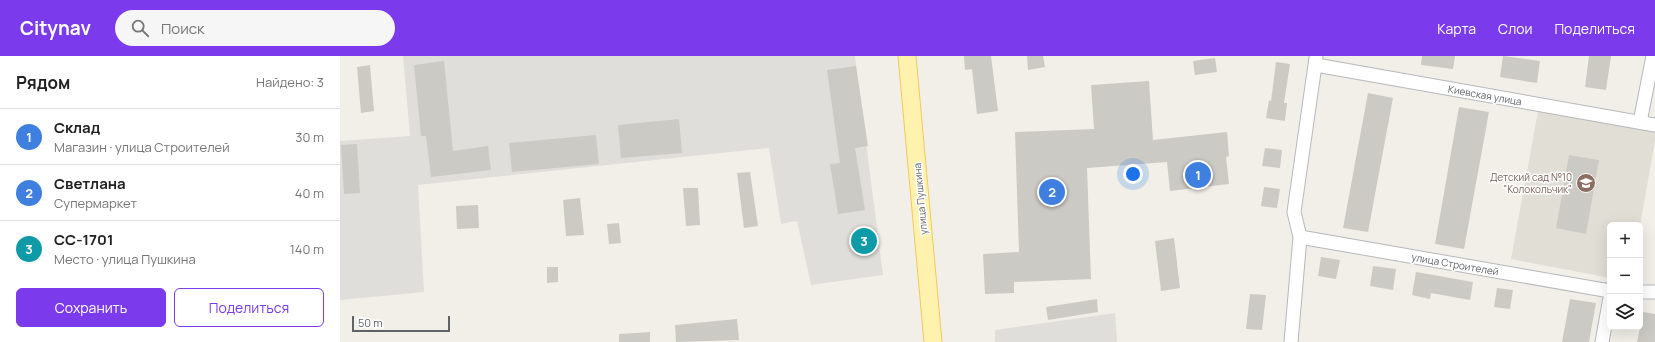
<!DOCTYPE html>
<html lang="ru">
<meta charset="utf-8">
<style>
body{margin:0;font-family:Manrope,sans-serif;background:#f6f6f6;color:#222}
.controls{position:absolute;right:12px;bottom:12px;display:grid;overflow:hidden;border-radius:6px;box-shadow:0 4px 16px #0002}
.controls button{width:36px;height:36px;display:grid;place-items:center;padding:0;border:0;border-bottom:1px solid #e0e0e0;background:#fff;color:#222;font:20px sans-serif}
.scale{position:absolute;left:12px;bottom:10px;width:98px;box-sizing:border-box;padding-left:4px;border:2px solid #5f6368;border-top:0;font-size:11px;line-height:14px;white-space:nowrap;color:#5f6368;-webkit-text-stroke:3px #fff;paint-order:stroke}
.you{position:absolute;left:793px;top:118px;width:14px;height:14px;margin:-10px;border:3px solid #fff;border-radius:50%;background:#1a73e8;box-shadow:0 0 0 6px #1a73e833}
.badge{display:grid;place-items:center;width:26px;height:26px;border-radius:50%;background:#7c3aed;color:#fff;font-size:13px;font-weight:700}
.pin{position:absolute;translate:-50% -50%;border:2px solid #fff;box-shadow:0 1px 4px #0006}
.list{margin:0;padding:0;list-style:none}
h2{display:flex;justify-content:space-between;align-items:center;height:52px;margin:0;padding:0 16px;font-size:17px}
h2 small{font-size:13px;font-weight:400;color:#767676}
.list li{display:grid;grid-template-columns:26px 1fr auto;gap:12px;align-items:center;box-sizing:border-box;height:56px;padding:0 16px;border-top:1px solid #e0e0e0}
.list b{display:block;font-size:15px;white-space:nowrap}
.list p{margin:0;font-size:13px;white-space:nowrap;color:#767676}
.list em{font-size:13px;font-style:normal;color:#767676}
.actions{display:flex;gap:8px;padding:12px 16px}
.actions a{flex:1;padding:9px 0;border:1px solid #7c3aed;border-radius:6px;text-align:center;font-size:14px;color:#7c3aed}
.actions .main{background:#7c3aed;color:#fff}
.icon{flex:none;width:22px;height:22px;fill:none;stroke:currentColor;stroke-width:2;stroke-linecap:round;stroke-linejoin:round}
.map{position:relative;flex:none;width:1315px;height:286px;overflow:hidden}
header{display:flex;align-items:center;gap:24px;box-sizing:border-box;height:56px;padding:0 20px;background:#7c3aed;color:#fff}
header strong{font-size:19px}
nav{display:flex;gap:22px;margin-inline-start:auto;font-size:14px}
.search{width:280px;height:36px;background:#f6f6f6;display:flex;align-items:center;gap:10px;box-sizing:border-box;padding:0 14px;border-radius:22px;color:#767676;font-size:15px}
main{display:flex}
aside{flex:1;background:#fff}
.map>svg:first-child{display:block}
</style>
<header>
<strong>Citynav</strong>
<div class="search"><svg class="icon" aria-label="search" viewBox="0 0 24 24"><circle cx="10" cy="10" r="6"/><path d="M15 15l6 6"/></svg>Поиск</div>
<nav><a>Карта</a><a>Слои</a><a>Поделиться</a></nav>
</header>
<main>
<aside>
<h2>Рядом<small>Найдено: 3</small></h2>
<ul class="list">
<li><span class="badge" style="background:#3f7fe0">1</span><div><b>Склад</b><p>Магазин · улица Строителей</p></div><em>30 m</em></li>
<li><span class="badge" style="background:#3f7fe0">2</span><div><b>Светлана</b><p>Супермаркет</p></div><em>40 m</em></li>
<li><span class="badge" style="background:#0f9aa8">3</span><div><b>СС-1701</b><p>Место · улица Пушкина</p></div><em>140 m</em></li>
</ul>
<div class="actions"><a class="main">Сохранить</a><a>Поделиться</a></div>
</aside>
<div class="map">
<svg width="1315" height="286" viewBox="0 0 1315 286">
<rect width="100%" height="100%" fill="#f1efe8"/>
<path fill="#e0deda" d="M 63,0 L 515,0 L 543,219 L 471,229 L 457,165 L 441,168 L 429,92 L 78,129 L 84,236 L 0,244 L 0,85 L 70,80 Z
M 775,257 L 777,286 L 655,286 L 655,274 Z"/>
<path fill="#e1ded6" d="M 1199,50 L 1315,70 L 1315,85 L 1300,169 L 1270,169 L 1270,222 L 1171,203 Z"/>
<path fill="#cccac5" d="M 624,0 L 651,0 L 658,55 L 637,58 L 632,13 L 625,14 Z
M 687,0 L 703,0 L 705,11 L 688,14 Z
M 1082,0 L 1115,0 L 1113,13 L 1081,9 Z
M 1163,0 L 1200,5 L 1197,27 L 1160,21 Z
M 1249,0 L 1271,0 L 1266,34 L 1245,31 Z
M 875,2 L 877,16 L 855,19 L 853,5 Z
M 104,5 L 113,95 L 148,90 L 151,114 L 91,121 L 86,80 L 81,80 L 74,9 Z
M 936,6 L 950,8 L 944,47 L 947,47 L 945,65 L 926,62 L 929,44 L 931,45 Z
M 30,9 L 34,55 L 21,57 L 17,11 Z
M 516,10 L 528,90 L 515,92 L 525,154 L 498,158 L 490,108 L 500,107 L 487,14 Z
M 809,25 L 813,84 L 887,76 L 889,100 L 886,101 L 889,128 L 830,135 L 827,106 L 747,112 L 751,223 L 674,226 L 674,237 L 645,238 L 643,198 L 679,196 L 675,76 L 754,73 L 751,29 Z
M 1028,37 L 1053,42 L 1028,176 L 1003,172 Z
M 1119,51 L 1149,56 L 1124,193 L 1095,188 Z
M 339,63 L 342,97 L 281,102 L 278,69 Z
M 256,79 L 259,108 L 172,116 L 169,87 Z
M 17,88 L 20,137 L 4,138 L 1,89 Z
M 925,92 L 942,94 L 940,112 L 922,110 Z
M 1229,99 L 1259,104 L 1246,178 L 1216,172 Z
M 410,116 L 418,170 L 404,172 L 397,117 Z
M 924,131 L 940,133 L 937,152 L 921,150 Z
M 343,132 L 358,132 L 360,169 L 346,170 Z
M 240,142 L 244,179 L 226,180 L 223,144 Z
M 138,149 L 139,172 L 117,173 L 116,150 Z
M 279,167 L 281,187 L 269,188 L 267,168 Z
M 530,175 L 533,193 L 518,195 L 515,177 Z
M 834,182 L 840,232 L 821,235 L 815,185 Z
M 981,201 L 1000,204 L 996,223 L 978,220 Z
M 1033,210 L 1056,213 L 1053,234 L 1030,230 Z
M 207,211 L 218,211 L 218,226 L 207,227 Z
M 1076,216 L 1133,226 L 1130,244 L 1091,237 L 1090,243 L 1072,239 Z
M 1157,232 L 1173,234 L 1170,253 L 1154,251 Z
M 910,238 L 926,239 L 922,274 L 906,273 Z
M 757,243 L 758,256 L 708,264 L 706,251 Z
M 1230,243 L 1256,247 L 1249,286 L 1222,286 Z
M 1303,256 L 1315,258 L 1315,286 L 1297,286 Z
M 397,263 L 399,284 L 336,286 L 335,269 Z
M 310,276 L 310,286 L 279,286 L 279,278 Z"/>
<g fill="none" stroke-linecap="round" stroke-linejoin="round">
<g stroke="#b5b8bc" stroke-width="15">
<path id="minor" d="M 976,9 L 1315,69
M 1300,66 L 1313,0
M 960,181 L 1270,235
M 1300,236 L 1315,236
M 951,286 L 960,181 L 954,156 L 976,2
M 1262,286 L 1270,242"/>
</g>
<g stroke="#f2c960" stroke-width="19">
<path id="major" d="M 567,0 L 593,286"/>
</g>
<use href="#minor" stroke="#fff" stroke-width="13"/>
<use href="#major" stroke="#fff2af" stroke-width="17"/>
</g>
<defs>
<g id="school-disc" transform="scale(1)"><circle r="9.5" fill="#8d6e63" stroke="#fff"/><path d="M0-5L7-2L0 1L-7-2ZM-4 1L0 2.5L4 1V4Q0 6-4 4Z" fill="#fff"/></g>
</defs>
<g fill-rule="evenodd">
<use href="#school-disc" x="1246" y="127"/>
</g>
<g text-anchor="middle" dominant-baseline="central" stroke-width="3" stroke-linejoin="round" paint-order="stroke">
<g font-size="10" fill="#5f6368" stroke="#fff">
<text transform="translate(1145 39) rotate(10)">Киевская улица</text>
<text transform="translate(580 143) rotate(-95)">улица Пушкина</text>
<text transform="translate(1115 208) rotate(10)">улица Строителей</text>
</g>
<g font-size="10" fill="#785e54" stroke="#fff" text-anchor="end">
<text x="1232" y="121">Детский сад №10<tspan x="1232" dy="12">"Колокольчик"</tspan></text>
</g>
</g>
</svg>
<div class="controls">
<button>+</button>
<button>−</button>
<button><svg class="icon" aria-label="layers" viewBox="0 0 24 24"><path d="M12 4l9 5-9 5-9-5zM3 14l9 5 9-5"/></svg></button>
</div>
<div class="scale">50 m</div>
<div class="you"></div>
<div class="pin badge" style="left:858px;top:119px;background:#3f7fe0">1</div>
<div class="pin badge" style="left:712px;top:136px;background:#3f7fe0">2</div>
<div class="pin badge" style="left:524px;top:185px;background:#0f9aa8">3</div>
</div>
</main>
